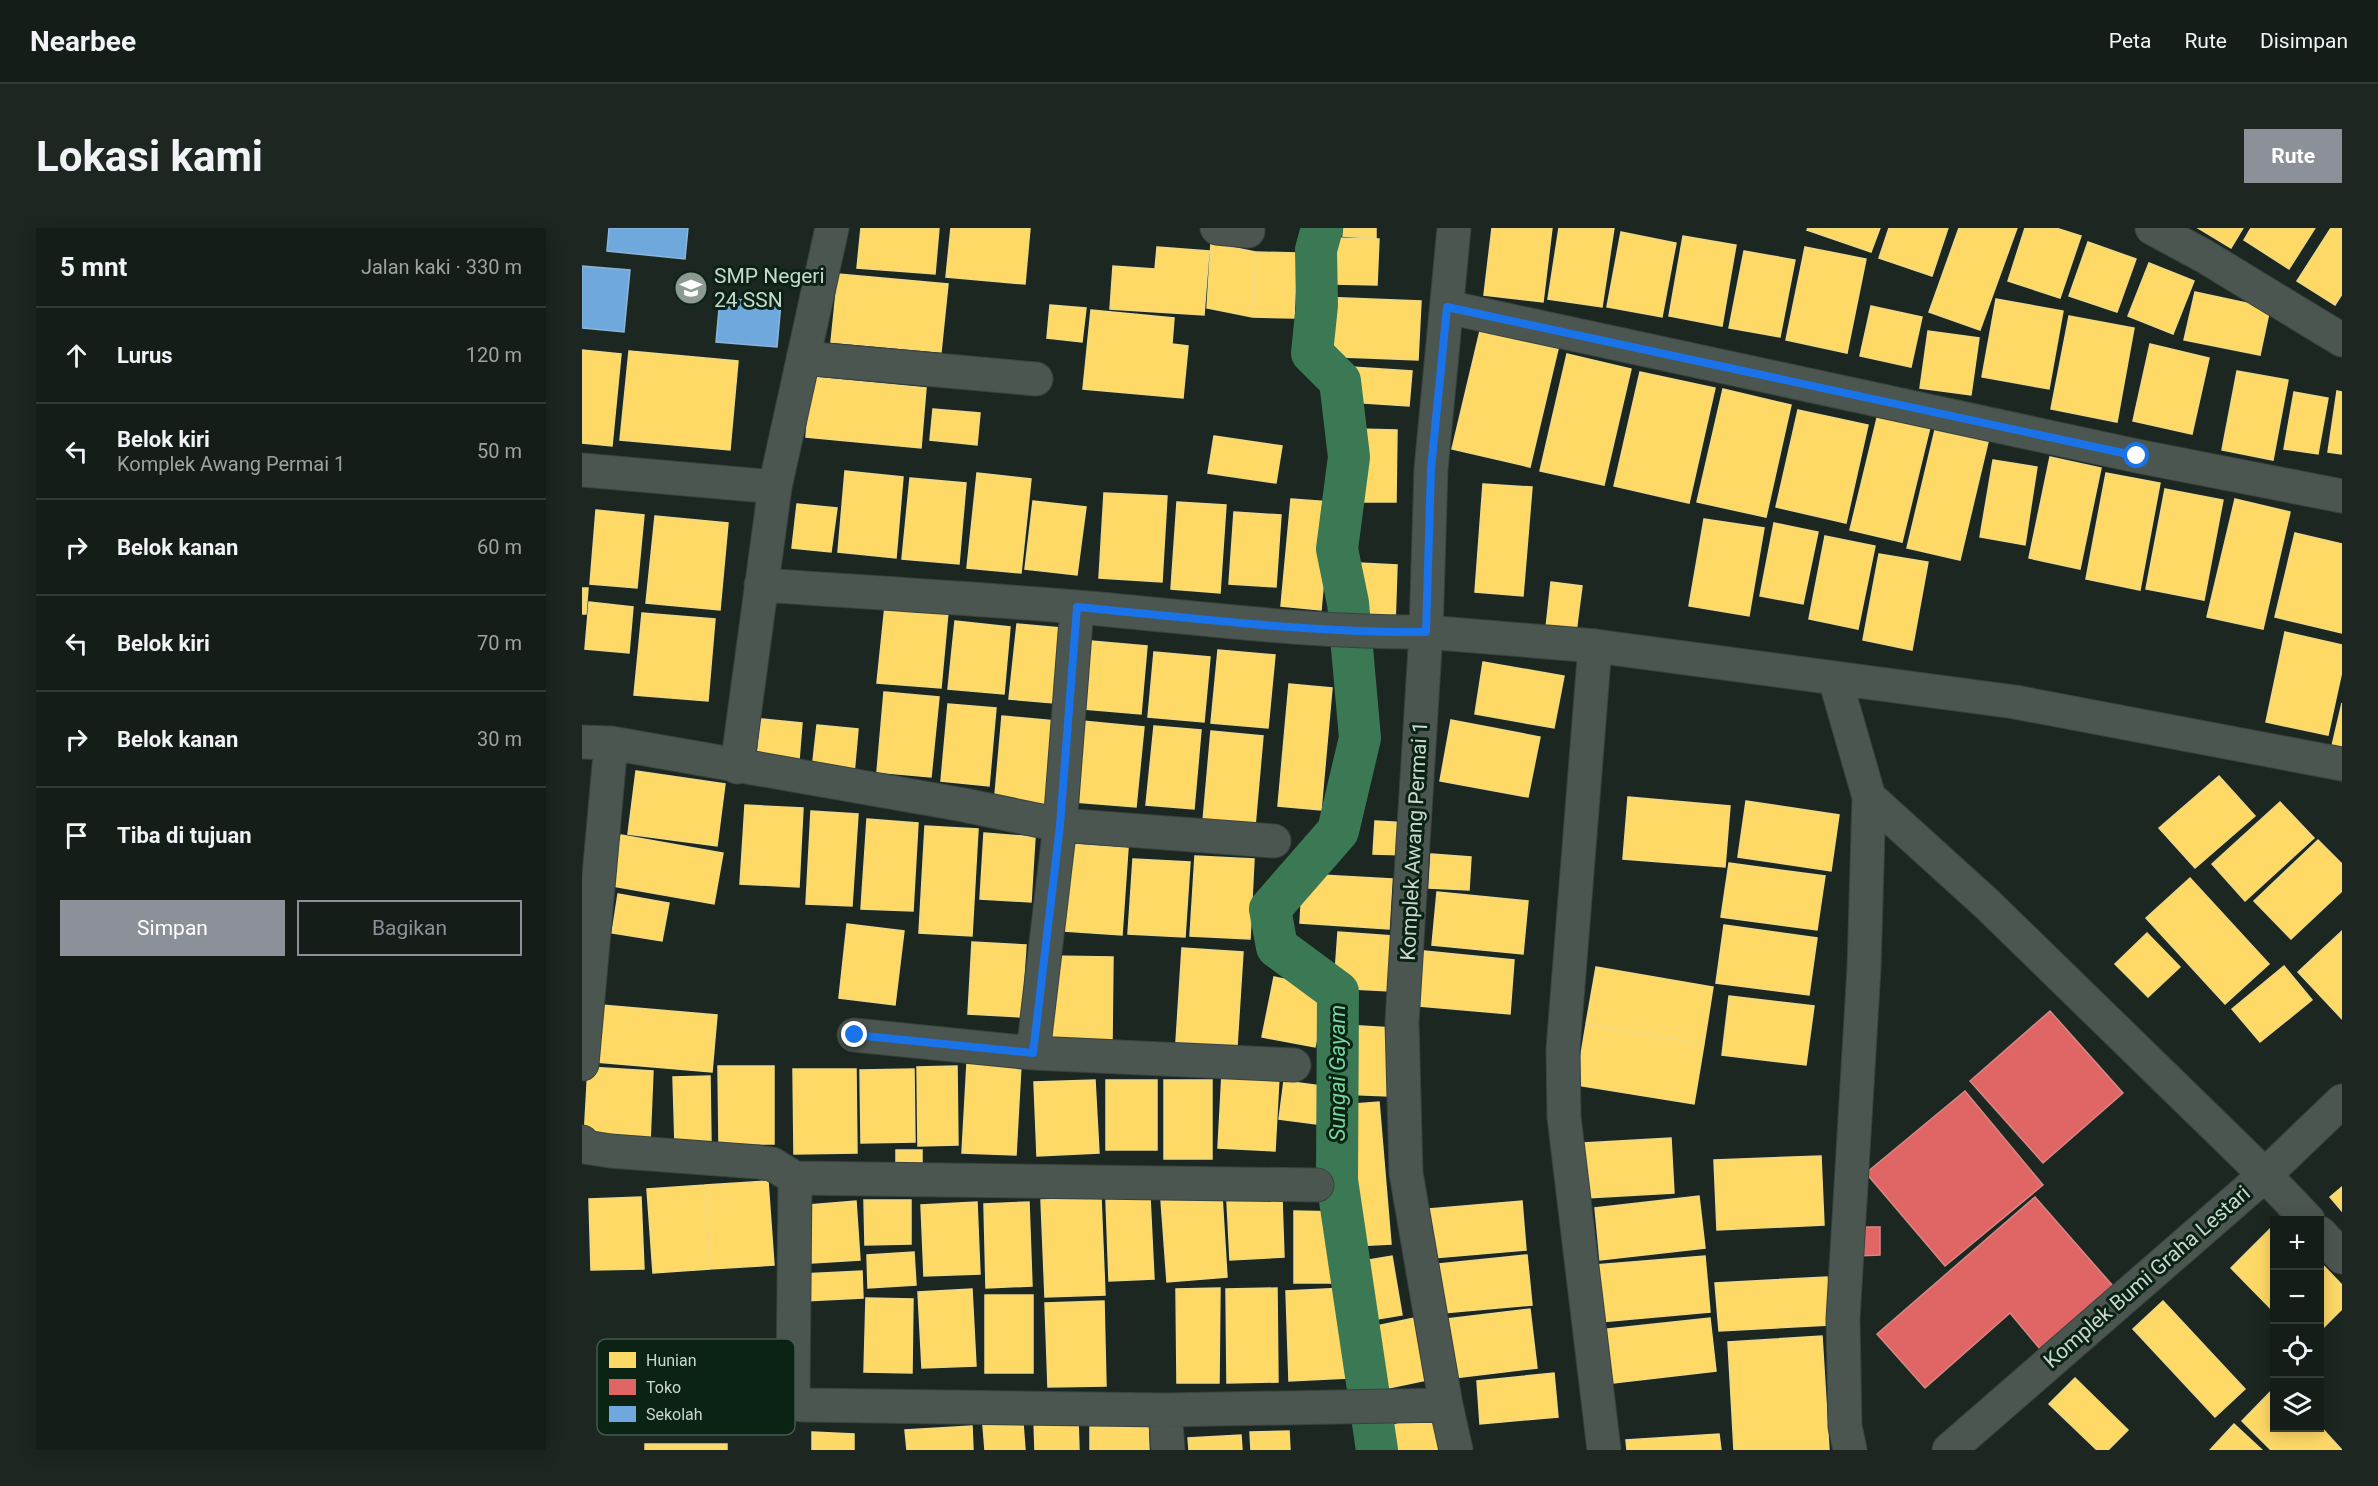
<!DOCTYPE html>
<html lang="id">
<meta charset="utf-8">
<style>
body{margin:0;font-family:Roboto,sans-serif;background:#1d2621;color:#f1f3f6}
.controls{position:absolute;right:18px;bottom:18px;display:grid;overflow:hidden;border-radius:0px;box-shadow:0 3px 15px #0003}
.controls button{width:54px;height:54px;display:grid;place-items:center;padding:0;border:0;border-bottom:2px solid #333b37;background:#141d18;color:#f1f3f6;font:30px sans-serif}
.stop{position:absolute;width:18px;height:18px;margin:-14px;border:4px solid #1a73e8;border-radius:50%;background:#fff}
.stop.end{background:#1a73e8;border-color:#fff;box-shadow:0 2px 6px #0008}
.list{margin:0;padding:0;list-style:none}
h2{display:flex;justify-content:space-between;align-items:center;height:78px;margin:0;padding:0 24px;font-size:26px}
h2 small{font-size:20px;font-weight:400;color:#9da2a2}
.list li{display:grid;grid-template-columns:39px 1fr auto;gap:18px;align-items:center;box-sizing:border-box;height:96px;padding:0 24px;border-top:2px solid #333b37}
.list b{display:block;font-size:22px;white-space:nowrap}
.list p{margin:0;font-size:20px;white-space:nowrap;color:#9da2a2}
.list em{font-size:20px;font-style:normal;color:#9da2a2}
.actions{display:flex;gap:12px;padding:18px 24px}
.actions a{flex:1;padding:14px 0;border:2px solid #8c9099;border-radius:0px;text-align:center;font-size:21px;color:#8c9099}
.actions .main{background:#8c9099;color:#fff}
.icon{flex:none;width:33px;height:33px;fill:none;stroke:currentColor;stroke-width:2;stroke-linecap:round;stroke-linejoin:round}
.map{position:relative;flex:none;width:1760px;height:1222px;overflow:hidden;border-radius:0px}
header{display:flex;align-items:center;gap:36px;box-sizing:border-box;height:84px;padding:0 30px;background:#141d18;border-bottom:2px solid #333b37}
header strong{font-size:28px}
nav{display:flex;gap:33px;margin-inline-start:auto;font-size:21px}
.intro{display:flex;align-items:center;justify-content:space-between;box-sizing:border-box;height:144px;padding:0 36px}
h1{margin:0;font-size:42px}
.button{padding:15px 27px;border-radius:0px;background:#8c9099;color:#fff;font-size:21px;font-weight:700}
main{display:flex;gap:36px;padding:0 36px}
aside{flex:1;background:#141d18;border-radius:0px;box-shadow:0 3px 15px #0003}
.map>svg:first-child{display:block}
</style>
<header>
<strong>Nearbee</strong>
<nav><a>Peta</a><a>Rute</a><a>Disimpan</a></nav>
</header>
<div class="intro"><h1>Lokasi kami</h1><a class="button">Rute</a></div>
<main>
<aside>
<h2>5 mnt<small>Jalan kaki · 330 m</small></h2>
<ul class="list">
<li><svg class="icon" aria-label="ahead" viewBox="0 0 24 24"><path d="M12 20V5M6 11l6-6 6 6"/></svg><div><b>Lurus</b></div><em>120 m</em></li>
<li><svg class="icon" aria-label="left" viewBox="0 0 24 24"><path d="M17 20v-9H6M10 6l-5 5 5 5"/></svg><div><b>Belok kiri</b><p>Komplek Awang Permai 1</p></div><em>50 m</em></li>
<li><svg class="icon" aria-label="right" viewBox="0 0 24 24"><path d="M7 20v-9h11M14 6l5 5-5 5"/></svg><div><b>Belok kanan</b></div><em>60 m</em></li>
<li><svg class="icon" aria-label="left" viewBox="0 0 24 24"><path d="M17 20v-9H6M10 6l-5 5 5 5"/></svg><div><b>Belok kiri</b></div><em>70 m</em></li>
<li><svg class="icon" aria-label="right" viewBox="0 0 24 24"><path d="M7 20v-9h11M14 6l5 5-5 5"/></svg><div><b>Belok kanan</b></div><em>30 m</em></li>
<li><svg class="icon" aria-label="arrive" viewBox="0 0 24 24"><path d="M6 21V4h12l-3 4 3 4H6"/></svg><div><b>Tiba di tujuan</b></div></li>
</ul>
<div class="actions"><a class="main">Simpan</a><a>Bagikan</a></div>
</aside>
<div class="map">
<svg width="1760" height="1222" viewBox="0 0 1760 1222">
<rect width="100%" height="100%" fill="#1b2720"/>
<path fill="#ffd966" stroke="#efd985" stroke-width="1.5" d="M 279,0 L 357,0 L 353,46 L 275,40 Z
M 369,0 L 448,0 L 443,56 L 364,49 Z
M 762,0 L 794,0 L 794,10 L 761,8 Z
M 910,0 L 970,0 L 961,74 L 902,67 Z
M 977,0 L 1032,0 L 1020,79 L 966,71 Z
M 1226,0 L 1298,0 L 1289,24 L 1225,2 Z
M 1307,0 L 1366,0 L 1350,48 L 1297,30 Z
M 1377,0 L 1435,0 L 1398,102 L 1347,84 Z
M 1443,0 L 1474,0 L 1499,8 L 1478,70 L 1426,53 Z
M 1616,0 L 1661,0 L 1649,20 Z
M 1669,0 L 1733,0 L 1707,41 L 1662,12 Z
M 1749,0 L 1760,0 L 1760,66 L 1753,77 L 1715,53 Z
M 1039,4 L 1094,15 L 1080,89 L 1025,79 Z
M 1101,8 L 1154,17 L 1140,98 L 1087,88 Z
M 754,10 L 797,11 L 795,57 L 752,56 Z
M 1506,14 L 1554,31 L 1535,84 L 1487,68 Z
M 629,15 L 674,24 L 671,89 L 625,80 Z
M 575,19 L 627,23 L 622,87 L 528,81 L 531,38 L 573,41 Z
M 1223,19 L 1284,31 L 1265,125 L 1204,112 Z
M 1162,23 L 1213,32 L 1198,109 L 1147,100 Z
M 674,24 L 715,25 L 712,90 L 671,89 Z
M 1567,35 L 1612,53 L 1591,106 L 1546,88 Z
M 256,46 L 366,56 L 359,124 L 249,114 Z
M 1613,64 L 1688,80 L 1678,127 L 1602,112 Z
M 737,69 L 839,73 L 836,132 L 735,128 Z
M 1414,71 L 1481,83 L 1467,161 L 1400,149 Z
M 468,77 L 504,80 L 500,114 L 465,110 Z
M 1289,78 L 1340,89 L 1329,139 L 1278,128 Z
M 509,82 L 592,90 L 590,116 L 606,118 L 601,170 L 501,161 Z
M 1487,88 L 1552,100 L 1535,194 L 1469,181 Z
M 898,103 L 976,121 L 948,239 L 870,221 Z
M 1346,103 L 1397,110 L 1389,167 L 1338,160 Z
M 1568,116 L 1627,130 L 1610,206 L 1551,193 Z
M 0,122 L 39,126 L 30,218 L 0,215 Z
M 47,123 L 156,133 L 148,222 L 38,212 Z
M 985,126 L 1049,141 L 1022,257 L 958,243 Z
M 769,139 L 830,143 L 827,178 L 767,174 Z
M 1655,143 L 1706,152 L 1691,232 L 1640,222 Z
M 1058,144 L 1133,160 L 1107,275 L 1032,258 Z
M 229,149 L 344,160 L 339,220 L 224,209 Z
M 1141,161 L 1209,177 L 1184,289 L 1115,274 Z
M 1755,163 L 1760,164 L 1760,226 L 1746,224 Z
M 1712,164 L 1746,170 L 1736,226 L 1702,221 Z
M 351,181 L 398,185 L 395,217 L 348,212 Z
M 1216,182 L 1286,197 L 1264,295 L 1194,279 Z
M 1297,182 L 1349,195 L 1320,314 L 1268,302 Z
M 774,201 L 815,202 L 814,274 L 773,274 Z
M 1353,202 L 1406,214 L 1378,332 L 1325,320 Z
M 632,208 L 700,218 L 694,255 L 626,245 Z
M 1468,229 L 1519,240 L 1498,341 L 1447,330 Z
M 1411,232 L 1455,239 L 1443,317 L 1398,309 Z
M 263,243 L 321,249 L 314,330 L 256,324 Z
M 395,245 L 449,251 L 439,345 L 385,340 Z
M 1524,245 L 1578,255 L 1558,362 L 1504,351 Z
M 328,250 L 384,255 L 377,336 L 320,331 Z
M 901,256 L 950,259 L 941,368 L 893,364 Z
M 1583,261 L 1641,272 L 1622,372 L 1564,361 Z
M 522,265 L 585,268 L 580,354 L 517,350 Z
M 709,271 L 749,274 L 739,382 L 699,378 Z
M 1653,271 L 1708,284 L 1681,401 L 1625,389 Z
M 451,273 L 504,279 L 495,347 L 443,341 Z
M 595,274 L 644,277 L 638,365 L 589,361 Z
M 215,276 L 255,280 L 249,324 L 210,320 Z
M 14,282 L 62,287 L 55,360 L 8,356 Z
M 652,284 L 699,287 L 694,359 L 647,356 Z
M 73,288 L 146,295 L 138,382 L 64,375 Z
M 1122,291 L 1182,300 L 1167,388 L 1107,378 Z
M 1192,295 L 1236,304 L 1221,376 L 1178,368 Z
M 1713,305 L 1760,316 L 1760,405 L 1693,389 Z
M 1243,308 L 1293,318 L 1276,401 L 1227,391 Z
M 1297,326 L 1346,334 L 1330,422 L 1281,412 Z
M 777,335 L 815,337 L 813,397 L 775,396 Z
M 969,354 L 1000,358 L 994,404 L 964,400 Z
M 0,360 L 6,360 L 4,386 L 0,386 Z
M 7,374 L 51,379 L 47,425 L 3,421 Z
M 303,378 L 366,384 L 359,460 L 295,455 Z
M 60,385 L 133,391 L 126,473 L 52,467 Z
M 373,393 L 428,399 L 422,466 L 366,461 Z
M 435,396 L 479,400 L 472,475 L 427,471 Z
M 1703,404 L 1760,417 L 1760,443 L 1746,507 L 1684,494 Z
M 509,413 L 565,418 L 559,486 L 502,481 Z
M 636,422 L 693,427 L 686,500 L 629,495 Z
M 572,424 L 628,429 L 622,494 L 566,489 Z
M 901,434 L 982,448 L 972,500 L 893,486 Z
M 707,456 L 750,460 L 739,582 L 696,578 Z
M 302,464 L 357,469 L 349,549 L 295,544 Z
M 1760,475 L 1760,520 L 1750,518 Z
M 366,476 L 414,480 L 407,558 L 359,553 Z
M 420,488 L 474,493 L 466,583 L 412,578 Z
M 179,491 L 220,495 L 216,544 L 174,540 Z
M 869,492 L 958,509 L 946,569 L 858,553 Z
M 500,493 L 562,499 L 554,579 L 493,574 Z
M 235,497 L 276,501 L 272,546 L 230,542 Z
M 572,498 L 619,502 L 612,581 L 564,577 Z
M 629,503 L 681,508 L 673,598 L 621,593 Z
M 54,543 L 143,556 L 135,618 L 46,606 Z
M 1637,548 L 1673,588 L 1613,640 L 1577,600 Z
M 1046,569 L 1148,578 L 1143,639 L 1041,631 Z
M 1164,573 L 1257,587 L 1249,643 L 1156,629 Z
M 1698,574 L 1732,610 L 1663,673 L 1630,636 Z
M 163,577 L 221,580 L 217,659 L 158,656 Z
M 229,583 L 276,586 L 270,678 L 224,676 Z
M 285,591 L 336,595 L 331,683 L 279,681 Z
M 793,593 L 827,595 L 825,627 L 791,626 Z
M 343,598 L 396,601 L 390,708 L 337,705 Z
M 402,605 L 453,609 L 449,674 L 398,671 Z
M 39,607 L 141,625 L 132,676 L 30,658 Z
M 1736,612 L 1760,636 L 1760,663 L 1709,711 L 1672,673 Z
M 488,616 L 546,620 L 540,707 L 482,703 Z
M 849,626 L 889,629 L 887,662 L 847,660 Z
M 613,628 L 672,631 L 668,711 L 608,708 Z
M 551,631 L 608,634 L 603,709 L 546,706 Z
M 1147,635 L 1243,648 L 1235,702 L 1139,689 Z
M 721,646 L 810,651 L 807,701 L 718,695 Z
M 1608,650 L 1687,736 L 1643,776 L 1564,690 Z
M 855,664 L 946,673 L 941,726 L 850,717 Z
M 36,666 L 87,675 L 80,713 L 30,705 Z
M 265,696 L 322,703 L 313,777 L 257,770 Z
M 1142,697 L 1235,710 L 1227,767 L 1134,755 Z
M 1760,703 L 1760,791 L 1716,744 Z
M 756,704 L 811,708 L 808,763 L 752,760 Z
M 1565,705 L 1598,739 L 1566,769 L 1533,736 Z
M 390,714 L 444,717 L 439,789 L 386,786 Z
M 600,720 L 661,724 L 655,818 L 594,814 Z
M 842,723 L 932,732 L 928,786 L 837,778 Z
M 468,728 L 531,729 L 530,814 L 466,813 Z
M 1702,738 L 1730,772 L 1678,814 L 1650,781 Z
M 1014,739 L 1131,759 L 1122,816 L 1004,796 Z
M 692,749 L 745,760 L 733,819 L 680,809 Z
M 1147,768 L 1232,778 L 1224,837 L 1140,827 Z
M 19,777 L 135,787 L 130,844 L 14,834 Z
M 1004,796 L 1122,816 L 1112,876 L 994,857 Z
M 762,797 L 811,800 L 807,868 L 758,866 Z
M 385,835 L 439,837 L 434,927 L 380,925 Z
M 136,838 L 192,838 L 192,916 L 137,916 Z
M 375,838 L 376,917 L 336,918 L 335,839 Z
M 6,839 L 71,843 L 68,914 L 2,911 Z
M 211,841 L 274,841 L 275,925 L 212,926 Z
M 332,841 L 333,914 L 279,915 L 278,842 Z
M 640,846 L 697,849 L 693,923 L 636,920 Z
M 128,848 L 129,915 L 93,917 L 91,849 Z
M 513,852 L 517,925 L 455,928 L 452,854 Z
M 524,852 L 575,852 L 575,922 L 524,922 Z
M 582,852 L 630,852 L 630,931 L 582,931 Z
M 702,853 L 739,858 L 734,896 L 697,891 Z
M 797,874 L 809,1016 L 772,1018 L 760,877 Z
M 1089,910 L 1092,965 L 1004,970 L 1001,915 Z
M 314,922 L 340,922 L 340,944 L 314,943 Z
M 1239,928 L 1242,997 L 1135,1002 L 1132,932 Z
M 186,953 L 192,1037 L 128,1041 L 123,957 Z
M 123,957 L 128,1041 L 71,1045 L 65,961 Z
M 1760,959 L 1760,983 L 1748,969 Z
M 640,968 L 645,1049 L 585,1054 L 579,972 Z
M 1117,968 L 1123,1020 L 1018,1032 L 1013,980 Z
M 59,969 L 62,1041 L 9,1042 L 7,971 Z
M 568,969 L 572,1051 L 527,1053 L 524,972 Z
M 519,970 L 523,1067 L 463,1069 L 459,972 Z
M 700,971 L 702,1029 L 648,1032 L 645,973 Z
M 282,972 L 329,972 L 329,1016 L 283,1017 Z
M 274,973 L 278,1032 L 230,1035 L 227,977 Z
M 940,973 L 944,1022 L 851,1030 L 847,981 Z
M 395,974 L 398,1046 L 342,1048 L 339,977 Z
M 447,974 L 450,1058 L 404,1060 L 402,976 Z
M 712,983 L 758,984 L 759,1055 L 712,1055 Z
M 1692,997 L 1692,1084 L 1649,1040 Z
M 332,1024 L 334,1057 L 286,1060 L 285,1027 Z
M 945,1027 L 950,1077 L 861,1085 L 857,1036 Z
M 810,1028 L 820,1087 L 790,1092 L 780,1033 Z
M 1123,1028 L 1128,1084 L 1018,1094 L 1013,1037 Z
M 1738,1034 L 1760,1057 L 1760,1081 L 1738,1103 Z
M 280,1043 L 281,1070 L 222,1073 L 220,1046 Z
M 1245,1049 L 1248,1097 L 1137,1103 L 1133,1055 Z
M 638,1060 L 637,1155 L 595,1155 L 594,1061 Z
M 695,1060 L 696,1154 L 645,1155 L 644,1061 Z
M 763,1060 L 766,1150 L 707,1153 L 704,1063 Z
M 390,1061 L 394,1138 L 340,1140 L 336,1064 Z
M 403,1067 L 451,1067 L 451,1145 L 403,1145 Z
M 284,1070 L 331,1071 L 330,1145 L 282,1144 Z
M 522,1073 L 524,1158 L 466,1159 L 463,1075 Z
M 1581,1073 L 1663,1161 L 1633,1189 L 1551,1101 Z
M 948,1081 L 955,1140 L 872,1150 L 865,1091 Z
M 833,1090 L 845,1152 L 806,1160 L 794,1098 Z
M 1128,1090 L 1134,1143 L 1023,1156 L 1017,1102 Z
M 1240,1108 L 1247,1222 L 1152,1222 L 1146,1114 Z
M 972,1145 L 976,1189 L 898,1196 L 895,1153 Z
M 1493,1150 L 1546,1202 L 1526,1222 L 1515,1222 L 1467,1176 Z
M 1692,1160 L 1692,1200 L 1738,1198 L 1760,1222 L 1689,1222 L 1660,1193 Z
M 853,1185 L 864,1222 L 800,1222 L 795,1202 Z
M 496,1191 L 497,1222 L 453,1222 L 452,1193 Z
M 441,1195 L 443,1222 L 403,1222 L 401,1197 Z
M 566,1195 L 567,1222 L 508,1222 L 508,1196 Z
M 1652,1196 L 1680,1222 L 1628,1222 Z
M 390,1198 L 391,1222 L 325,1222 L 323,1202 Z
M 707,1203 L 708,1222 L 669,1222 L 668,1204 Z
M 230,1204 L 272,1206 L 272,1222 L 230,1222 Z
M 1137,1206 L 1139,1222 L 1045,1222 L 1044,1212 Z
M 659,1207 L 660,1222 L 607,1222 L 606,1210 Z
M 63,1216 L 145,1216 L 145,1222 L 63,1222 Z"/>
<path fill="#e06666" stroke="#d98885" stroke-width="1.5" d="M 1468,783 L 1541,865 L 1461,935 L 1388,853 Z
M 1383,863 L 1461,957 L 1363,1038 L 1284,945 Z
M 1453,969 L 1531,1058 L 1458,1121 L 1428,1085 L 1343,1160 L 1295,1106 Z
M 1274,999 L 1298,999 L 1298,1027 L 1275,1028 Z"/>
<path fill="#6fa8dc" stroke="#8ab6d8" stroke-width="1.5" d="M 27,0 L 106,0 L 103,31 L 25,23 Z
M 0,38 L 48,42 L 42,104 L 0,100 Z
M 138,70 L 199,75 L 195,119 L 134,114 Z"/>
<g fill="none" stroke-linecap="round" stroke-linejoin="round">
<path stroke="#3b7955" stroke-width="42" d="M 740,0 L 734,22 L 735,77 L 730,125 L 758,153 L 767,229 L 755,321 L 766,375 L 778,510 L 756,603 L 688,681 L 695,719 L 756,764 L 755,952 L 795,1222"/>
<g stroke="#39433d" stroke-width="35">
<path id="minor" d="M 635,0 L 666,3
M 1570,0 L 1622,28 L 1760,112
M 865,79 L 1555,228 L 1760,268
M 221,130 L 454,151
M 0,242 L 193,259
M 179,357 C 292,365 405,371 518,381 C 626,391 735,405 844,404 L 820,794 L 824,945 L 864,1177 L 874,1222
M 1013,418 L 1433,474 L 1760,536
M 1253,451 L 1287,569 L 1282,740 L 1261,1091 L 1263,1198 L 1268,1222
M 0,514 L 29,515 L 382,577 L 478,597 L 692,613
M 155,539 L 193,259 L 250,0
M 1287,569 L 1405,676 L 1683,947 L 1726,992
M 272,807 L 451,825 L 712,837
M 451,825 L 478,597 L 495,379
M 0,836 L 29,515
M 0,914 L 3,919 L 28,923 L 176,934 L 190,936 L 213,950 L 735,957
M 213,950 L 211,1165 L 220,1177 L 583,1182 L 864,1177
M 1738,1005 L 1760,1029
M 583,1182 L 586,1222"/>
</g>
<g stroke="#39433d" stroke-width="35">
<path id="tertiary" d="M 872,0 L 849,241 L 844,404 L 1013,418 L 981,821 L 982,889 L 1022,1222
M 1367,1222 L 1683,947 L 1760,873"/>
</g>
<use href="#minor" stroke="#4c5650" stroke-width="33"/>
<use href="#tertiary" stroke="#4c5650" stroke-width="33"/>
</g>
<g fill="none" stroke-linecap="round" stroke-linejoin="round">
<path stroke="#1a73e8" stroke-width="8" d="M 273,807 L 451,825 L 478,597 L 495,379 C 611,390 728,405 844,404 L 849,241 L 865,79 L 1555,228"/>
</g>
<defs>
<g id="school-disc" transform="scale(1.725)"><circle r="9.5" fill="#8c9a91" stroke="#0b2315"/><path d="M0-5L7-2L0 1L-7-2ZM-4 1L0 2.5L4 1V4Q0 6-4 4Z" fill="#fff"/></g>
</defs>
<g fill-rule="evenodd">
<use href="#school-disc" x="109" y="60"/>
</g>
<g text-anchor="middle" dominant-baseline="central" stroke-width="6" stroke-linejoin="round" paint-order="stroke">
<g font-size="21" fill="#c9d8ce" stroke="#0b2315" text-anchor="start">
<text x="132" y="48">SMP Negeri<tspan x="132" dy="24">24 SSN</tspan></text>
</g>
<g font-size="21" fill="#c9d8ce" stroke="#0b2315">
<text transform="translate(832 613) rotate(-87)">Komplek Awang Permai 1</text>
<text transform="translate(1565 1049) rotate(-41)">Komplek Bumi Graha Lestari</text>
</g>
<g font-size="22" font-style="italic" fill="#77d69d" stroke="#0b2315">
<text transform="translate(755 845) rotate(-90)">Sungai Gayam</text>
</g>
</g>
<rect x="15" y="1111" width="198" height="96" rx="9" fill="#0b2315" stroke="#44594c" stroke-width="1.5"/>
<rect x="27" y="1124" width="27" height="16" fill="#ffd966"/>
<rect x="27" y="1151" width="27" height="16" fill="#e06666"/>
<rect x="27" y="1178" width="27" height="16" fill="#6fa8dc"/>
<g font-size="16" fill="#c9d8ce">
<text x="64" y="1138">Hunian</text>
<text x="64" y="1165">Toko</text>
<text x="64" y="1192">Sekolah</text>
</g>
</svg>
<div class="controls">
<button>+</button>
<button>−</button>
<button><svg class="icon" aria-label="locate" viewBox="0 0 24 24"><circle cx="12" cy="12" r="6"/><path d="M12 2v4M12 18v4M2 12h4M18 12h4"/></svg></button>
<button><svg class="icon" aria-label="layers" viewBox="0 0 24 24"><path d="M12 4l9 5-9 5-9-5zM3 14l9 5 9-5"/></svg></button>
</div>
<div class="stop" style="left:1555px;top:228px"></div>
<div class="stop end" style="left:273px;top:807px"></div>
</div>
</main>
